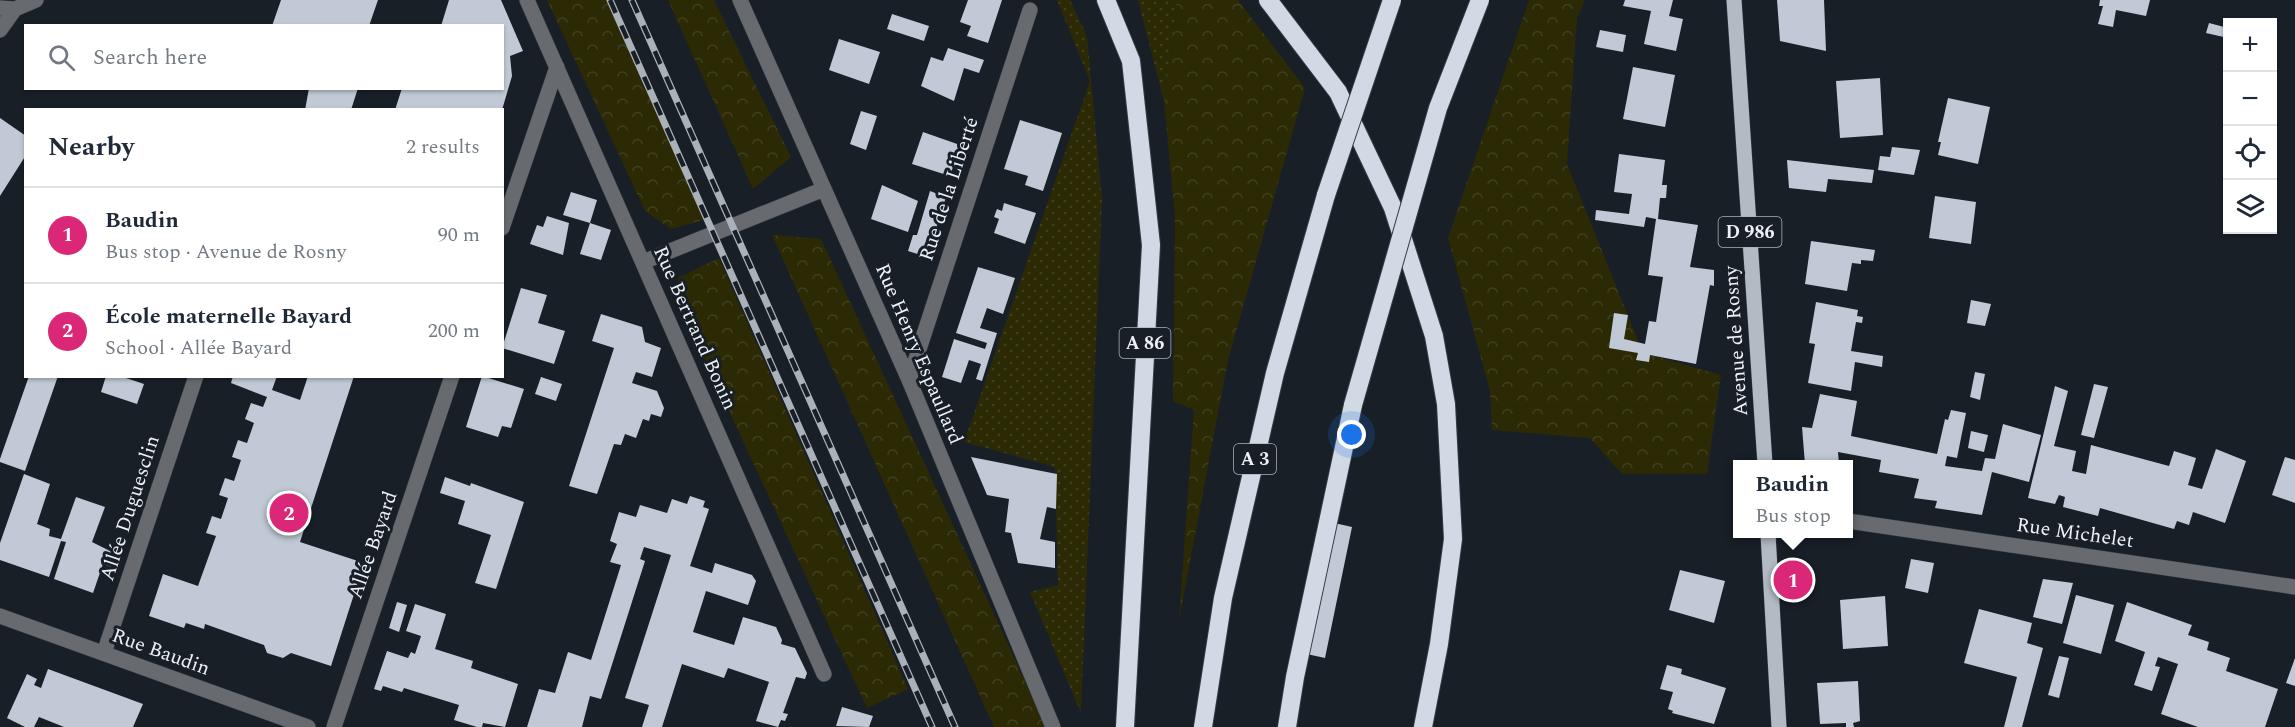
<!DOCTYPE html>
<meta charset="utf-8">
<style>
body{margin:0;font-family:Spectral,serif;background:#f6f6f7;color:#1f2937}
.controls{position:absolute;right:18px;top:18px;display:grid;overflow:hidden;border-radius:0px;box-shadow:0 2px 4px #0004}
.controls button{width:54px;height:54px;display:grid;place-items:center;padding:0;border:0;border-bottom:2px solid #e0e1e3;background:#fff;color:#1f2937;font:30px sans-serif}
.you{position:absolute;left:1352px;top:435px;width:21px;height:21px;margin:-15px;border:4px solid #fff;border-radius:50%;background:#1a73e8;box-shadow:0 0 0 9px #1a73e833}
.badge{display:grid;place-items:center;width:39px;height:39px;border-radius:50%;background:#db2777;color:#fff;font-size:20px;font-weight:700}
.pin{position:absolute;translate:-50% -50%;border:3px solid #fff;box-shadow:0 2px 6px #0006}
.popup{position:absolute;left:1733px;top:460px;width:120px;height:78px;box-sizing:border-box;display:grid;place-content:center;border-radius:0px;background:#fff;filter:drop-shadow(0 2px 4px #0005);font-size:20px;white-space:nowrap;color:#747a83}
.popup b{font-size:22px;color:#1f2937}
.popup::after{content:'';position:absolute;left:50%;top:100%;margin-left:-12px;border:12px solid transparent;border-top-color:#fff}
.list{margin:0;padding:0;list-style:none}
h2{display:flex;justify-content:space-between;align-items:center;height:78px;margin:0;padding:0 24px;font-size:26px}
h2 small{font-size:20px;font-weight:400;color:#747a83}
.list li{display:grid;grid-template-columns:39px 1fr auto;gap:18px;align-items:center;box-sizing:border-box;height:96px;padding:0 24px;border-top:2px solid #e0e1e3}
.list b{display:block;font-size:22px;white-space:nowrap}
.list p{margin:0;font-size:20px;white-space:nowrap;color:#747a83}
.list em{font-size:20px;font-style:normal;color:#747a83}
.icon{flex:none;width:33px;height:33px;fill:none;stroke:currentColor;stroke-width:2;stroke-linecap:round;stroke-linejoin:round}
.map{position:relative;flex:none;width:2295px;height:727px;overflow:hidden}
.search{position:absolute;background:#fff;box-shadow:0 2px 4px #0004;left:24px;top:24px;width:480px;height:66px;display:flex;align-items:center;gap:15px;box-sizing:border-box;padding:0 21px;border-radius:0px;color:#747a83;font-size:22px}
.panel{position:absolute;background:#fff;box-shadow:0 2px 4px #0004;left:24px;top:108px;width:480px;height:270px;border-radius:0px}
.map>svg:first-child{display:block}
</style>
<div class="map">
<svg width="2295" height="727" viewBox="0 0 2295 727">
<defs>
<pattern id="grass-dots" width="8" height="8" patternUnits="userSpaceOnUse" patternTransform="scale(1.5)"><rect width="8" height="8" fill="#2c2a05"/><path d="M2 2h.1M6 6h.1" fill="none" stroke="#403f1e" stroke-width="1.8" stroke-linecap="round"/></pattern>
<pattern id="forest-crowns" width="20" height="18" patternUnits="userSpaceOnUse" patternTransform="scale(1.5)"><rect width="20" height="18" fill="#2c2a05"/><path d="M2 6a3 3 0 1 1 6 0M12 15a3 3 0 1 1 6 0" fill="none" stroke="#403f1e"/></pattern>
</defs>
<rect width="100%" height="100%" fill="#181f27"/>
<path fill="url(#grass-dots)" d="M 1057,0 L 1070,0 L 1087,36 L 1102,198 L 1081,713 L 1030,592 L 1058,585 L 1055,467 L 964,442 L 1090,81 Z
M 1138,0 L 1177,0 L 1164,101 Z"/>
<path fill="url(#forest-crowns)" d="M 547,0 L 608,0 L 707,219 L 671,229 L 645,211 Z
M 668,0 L 714,0 L 791,157 L 753,189 Z
M 1177,0 L 1238,0 L 1305,88 L 1228,360 L 1179,620 L 1194,410 L 1173,401 L 1175,217 L 1164,101 Z
M 1529,0 L 1585,0 L 1577,18 L 1567,164 L 1643,353 L 1721,375 L 1707,474 L 1622,474 L 1590,438 L 1492,430 L 1490,391 L 1448,238 Z
M 772,235 L 821,239 L 1046,727 L 994,727 Z
M 719,258 L 908,689 L 867,708 L 678,301 L 678,278 Z"/>
<path fill="#c0c9d5" d="M 281,0 L 378,0 L 369,26 L 272,26 Z
M 449,0 L 501,0 L 523,51 L 510,56 L 512,76 L 502,110 L 395,110 L 402,88 L 502,88 L 502,26 L 441,26 Z
M 968,0 L 1002,0 L 988,43 L 967,36 L 971,26 L 960,22 Z
M 1625,0 L 1673,0 L 1669,16 L 1683,19 L 1676,51 L 1644,44 L 1651,11 L 1623,6 Z
M 1777,0 L 1824,0 L 1826,51 L 1780,41 Z
M 2100,0 L 2150,0 L 2146,16 L 2116,10 L 2113,27 L 2098,24 L 2103,6 L 2099,6 Z
M 892,14 L 929,26 L 924,41 L 887,29 Z
M 2209,23 L 2228,28 L 2228,38 L 2206,33 Z
M 1600,30 L 1626,35 L 1623,52 L 1596,47 Z
M 839,39 L 880,52 L 869,84 L 829,70 Z
M 948,48 L 984,60 L 979,73 L 964,68 L 954,101 L 921,86 L 931,57 L 943,61 Z
M 1633,67 L 1675,75 L 1665,127 L 1623,119 Z
M 1880,78 L 1883,135 L 1840,138 L 1836,81 Z
M 309,88 L 358,88 L 351,110 L 305,110 Z
M 1948,98 L 1990,107 L 1978,164 L 1938,155 L 1941,142 L 1938,142 Z
M 861,111 L 877,116 L 866,150 L 850,144 Z
M 0,118 L 26,136 L 26,155 L 0,196 Z
M 1020,120 L 1062,133 L 1043,191 L 1025,185 L 1028,176 L 1004,169 Z
M 923,132 L 960,145 L 950,176 L 912,164 Z
M 1892,147 L 1920,150 L 1914,175 L 1878,170 L 1880,156 L 1890,157 Z
M 1619,154 L 1665,160 L 1662,185 L 1667,185 L 1666,198 L 1660,198 L 1658,219 L 1698,225 L 1690,267 L 1714,270 L 1714,286 L 1710,285 L 1696,364 L 1650,355 L 1649,362 L 1636,360 L 1638,353 L 1609,348 L 1614,313 L 1628,315 L 1624,339 L 1645,344 L 1649,321 L 1656,322 L 1663,277 L 1648,275 L 1656,219 L 1646,217 L 1644,227 L 1595,220 L 1596,210 L 1629,214 L 1632,194 L 1614,192 Z
M 1787,160 L 1874,170 L 1872,183 L 1828,179 L 1826,192 L 1789,188 Z
M 882,185 L 918,201 L 908,232 L 871,219 Z
M 930,191 L 946,197 L 927,257 L 908,251 L 913,235 L 917,235 Z
M 571,192 L 597,200 L 590,223 L 563,215 Z
M 1935,196 L 1976,202 L 1971,244 L 1929,238 Z
M 1004,203 L 1036,213 L 1025,244 L 994,233 L 999,219 L 994,217 L 997,209 L 1002,211 Z
M 547,216 L 569,223 L 563,255 L 530,244 L 537,225 L 543,227 Z
M 590,223 L 611,230 L 601,260 L 580,254 Z
M 1811,241 L 1875,250 L 1873,261 L 1861,260 L 1861,264 L 1852,263 L 1847,291 L 1805,284 Z
M 978,267 L 1015,278 L 1003,314 L 987,308 L 980,328 L 997,333 L 982,381 L 976,379 L 981,364 L 969,360 L 961,383 L 942,377 L 954,339 L 985,349 L 987,343 L 956,333 Z
M 521,288 L 547,295 L 538,323 L 565,331 L 554,364 L 502,348 Z
M 1971,300 L 1991,304 L 1985,326 L 1967,323 Z
M 1816,302 L 1858,310 L 1857,316 L 1863,317 L 1862,323 L 1856,322 L 1851,351 L 1883,356 L 1882,367 L 1855,362 L 1851,391 L 1808,383 L 1815,344 L 1809,343 Z
M 601,314 L 642,327 L 645,342 L 661,348 L 652,377 L 636,372 L 632,383 L 657,391 L 664,408 L 661,417 L 651,414 L 649,421 L 643,419 L 636,438 L 625,434 L 621,445 L 614,444 L 597,494 L 569,486 L 614,348 L 592,341 Z
M 1975,372 L 1985,374 L 1980,400 L 1970,397 Z
M 29,376 L 58,376 L 25,471 L 0,462 L 0,459 Z
M 106,376 L 120,376 L 144,384 L 137,404 L 101,392 Z
M 233,376 L 277,376 L 272,390 L 300,400 L 308,376 L 354,376 L 300,542 L 364,563 L 331,666 L 291,653 L 283,658 L 267,653 L 264,645 L 205,624 L 204,629 L 186,623 L 184,628 L 149,616 L 163,574 L 198,586 L 216,536 L 206,533 L 212,516 L 221,519 L 228,498 L 219,495 L 225,478 L 234,481 L 241,460 L 232,457 L 238,440 L 247,443 L 254,423 L 245,419 L 251,403 L 263,407 L 267,397 L 231,383 Z
M 482,376 L 524,389 L 511,428 L 502,426 L 498,437 L 466,427 Z
M 541,377 L 562,384 L 556,401 L 535,394 Z
M 2094,384 L 2108,387 L 2094,438 L 2081,435 Z
M 2055,386 L 2068,391 L 2054,446 L 2076,451 L 2072,471 L 2086,474 L 2091,445 L 2169,466 L 2174,451 L 2196,458 L 2188,485 L 2202,489 L 2216,449 L 2246,461 L 2225,523 L 2193,512 L 2189,525 L 2177,521 L 2174,529 L 2100,508 L 2098,516 L 2063,507 L 2065,497 L 2059,495 L 2055,504 L 2028,498 Z
M 1820,394 L 1857,401 L 1851,436 L 1937,454 L 1945,419 L 1948,420 L 1951,410 L 1966,413 L 1957,458 L 1947,456 L 1945,466 L 1982,471 L 1985,458 L 1995,459 L 2003,424 L 2041,435 L 2029,482 L 1992,472 L 1982,515 L 1935,508 L 1937,501 L 1914,498 L 1919,479 L 1879,472 L 1881,460 L 1838,452 L 1839,464 L 1805,464 L 1802,427 L 1812,428 Z
M 1971,431 L 1988,435 L 1984,452 L 1968,448 Z
M 971,457 L 1057,474 L 1056,509 L 1047,507 L 1040,539 L 1055,542 L 1055,568 L 1018,563 L 1011,533 L 1005,532 L 1009,499 L 987,495 Z
M 2285,457 L 2295,460 L 2295,503 L 2272,495 Z
M 24,474 L 50,484 L 37,524 L 50,529 L 49,536 L 61,539 L 76,497 L 105,507 L 92,542 L 116,554 L 111,567 L 103,564 L 93,593 L 54,579 L 66,542 L 61,541 L 49,577 L 0,560 L 0,543 Z
M 445,477 L 470,486 L 471,483 L 524,502 L 496,589 L 475,583 L 491,535 L 458,524 L 465,501 L 440,493 Z
M 690,496 L 705,501 L 703,507 L 709,509 L 690,566 L 712,573 L 715,563 L 752,575 L 756,581 L 748,605 L 706,591 L 693,632 L 734,645 L 743,617 L 776,627 L 782,640 L 781,644 L 795,648 L 807,673 L 805,679 L 796,677 L 783,713 L 788,714 L 785,721 L 781,720 L 778,727 L 756,721 L 769,682 L 728,668 L 724,678 L 682,664 L 662,727 L 642,727 L 649,705 L 625,698 L 671,555 L 644,547 L 640,559 L 645,561 L 601,699 L 590,696 L 582,727 L 527,727 L 539,689 L 555,693 L 568,652 L 591,660 L 621,565 L 610,562 L 617,544 L 610,541 L 619,512 L 636,517 L 640,505 L 667,513 L 672,499 L 687,504 Z
M 1321,520 L 1352,527 L 1325,658 L 1293,651 Z
M 1911,559 L 1934,563 L 1928,593 L 1905,588 Z
M 1680,570 L 1725,581 L 1714,623 L 1669,610 Z
M 2043,579 L 2073,583 L 2062,624 L 2033,617 Z
M 2076,595 L 2114,605 L 2101,654 L 2063,643 Z
M 1885,596 L 1888,646 L 1843,649 L 1840,600 Z
M 397,602 L 407,605 L 399,632 L 389,628 Z
M 2127,602 L 2192,625 L 2188,635 L 2209,642 L 2207,650 L 2230,658 L 2226,671 L 2278,689 L 2265,727 L 2198,727 L 2161,714 L 2178,664 L 2158,657 L 2155,666 L 2160,667 L 2152,691 L 2134,685 L 2145,652 L 2115,641 Z
M 415,604 L 446,614 L 435,649 L 473,661 L 471,668 L 518,684 L 505,727 L 483,723 L 482,727 L 477,727 L 454,720 L 459,705 L 404,688 L 402,692 L 383,686 L 381,691 L 374,689 L 387,651 L 408,658 L 411,652 L 415,654 L 421,636 L 406,631 Z
M 1979,609 L 2032,623 L 2027,643 L 2043,648 L 2022,727 L 2004,727 L 2017,677 L 1964,663 Z
M 2059,656 L 2069,658 L 2059,698 L 2048,695 Z
M 2295,658 L 2295,686 L 2286,683 Z
M 1667,665 L 1682,669 L 1681,674 L 1726,688 L 1714,724 L 1672,713 L 1673,711 L 1668,709 L 1673,692 L 1660,689 Z
M 48,669 L 143,704 L 133,727 L 64,727 L 39,717 L 34,727 L 25,727 L 7,718 L 27,674 L 37,679 L 34,685 L 41,688 Z
M 1858,681 L 1860,721 L 1853,723 L 1854,727 L 1846,727 L 1846,723 L 1820,724 L 1817,683 Z
M 842,707 L 873,716 L 869,727 L 836,726 Z"/>
<g fill="none" stroke-linecap="round" stroke-linejoin="round">
<g stroke="#363c44" stroke-width="16">
<path id="minor" d="M 527,0 L 824,674
M 740,0 L 909,380 L 1053,727
M 0,8 L 15,9
M 502,228 L 557,67
M 643,262 L 824,189
M 909,380 L 1030,10
M 1848,521 L 2295,587
M 0,616 L 308,727
M 104,653 L 196,376
M 334,727 L 452,376"/>
</g>
<g stroke="#363c44" stroke-width="16">
<path id="tertiary" d="M 0,30 L 15,9 L 36,0"/>
</g>
<g stroke="#363c44" stroke-width="16">
<path id="primary" d="M 1734,0 L 1765,464
M 1768,534 L 1779,727"/>
</g>
<g stroke="#363c44" stroke-width="20">
<path id="motorway" d="M 1106,0 L 1131,61 L 1151,245 L 1125,727
M 1268,0 L 1338,92 L 1393,208 L 1434,336 L 1446,404 L 1453,539 L 1439,644 L 1423,727
M 1203,727 L 1223,598 L 1275,373 L 1326,195
M 1287,727 L 1295,677 L 1353,405"/>
</g>
<use href="#minor" stroke="#676b70" stroke-width="15"/>
<use href="#tertiary" stroke="#676b70" stroke-width="15"/>
<use href="#primary" stroke="#b2bac3" stroke-width="15"/>
<use href="#motorway" stroke="#d0d9e4" stroke-width="18"/>
<g stroke="#abb1b8" stroke-width="7">
<path id="rail" d="M 610,0 L 932,727
M 632,0 L 955,727"/>
</g>
<use href="#rail" stroke="#181f27" stroke-width="4.5" stroke-dasharray="14" stroke-linecap="butt"/>
<g stroke="#363c44" stroke-width="20" stroke-linecap="butt">
<path id="motorway-bridge" d="M 1326,195 L 1392,0
M 1353,405 L 1438,108 L 1480,0"/>
</g>
<use href="#motorway-bridge" stroke="#d0d9e4" stroke-width="18"/>
</g>
<g text-anchor="middle" dominant-baseline="central" stroke-width="6" stroke-linejoin="round" paint-order="stroke">
<g fill="#181f27" stroke="#acb2b9" stroke-width="1.5">
<rect x="1718.5" y="217" width="63" height="30" rx="4.5"/>
<rect x="1119.5" y="328" width="51" height="30" rx="4.5"/>
<rect x="1234" y="444" width="42" height="30" rx="4.5"/>
</g>
<g font-size="18" font-weight="bold" fill="#ecf1f7">
<text x="1750" y="232">D 986</text>
<text x="1145" y="343">A 86</text>
<text x="1255" y="459">A 3</text>
</g>
<g font-size="20" fill="#ecf1f7" stroke="#181f27">
<text transform="translate(949 189) rotate(-72)">Rue de la Liberté</text>
<text transform="translate(695 328) rotate(66)">Rue Bertrand Bonin</text>
<text transform="translate(1736 341) rotate(-94)">Avenue de Rosny</text>
<text transform="translate(919 354) rotate(67)">Rue Henry Espaullard</text>
<text transform="translate(130 508) rotate(-72)">Allée Duguesclin</text>
<text transform="translate(2075 533) rotate(8)">Rue Michelet</text>
<text transform="translate(373 545) rotate(-71)">Allée Bayard</text>
<text transform="translate(161 652) rotate(20)">Rue Baudin</text>
</g>
</g>
</svg>
<div class="controls">
<button>+</button>
<button>−</button>
<button><svg class="icon" aria-label="locate" viewBox="0 0 24 24"><circle cx="12" cy="12" r="6"/><path d="M12 2v4M12 18v4M2 12h4M18 12h4"/></svg></button>
<button><svg class="icon" aria-label="layers" viewBox="0 0 24 24"><path d="M12 4l9 5-9 5-9-5zM3 14l9 5 9-5"/></svg></button>
</div>
<div class="you"></div>
<div class="pin badge" style="left:1793px;top:580px">1</div>
<div class="popup"><b>Baudin</b>Bus stop</div>
<div class="pin badge" style="left:289px;top:513px">2</div>
<div class="search"><svg class="icon" aria-label="search" viewBox="0 0 24 24"><circle cx="10" cy="10" r="6"/><path d="M15 15l6 6"/></svg>Search here</div>
<section class="panel">
<h2>Nearby<small>2 results</small></h2>
<ul class="list">
<li><span class="badge">1</span><div><b>Baudin</b><p>Bus stop · Avenue de Rosny</p></div><em>90 m</em></li>
<li><span class="badge">2</span><div><b>École maternelle Bayard</b><p>School · Allée Bayard</p></div><em>200 m</em></li>
</ul>
</section>
</div>
